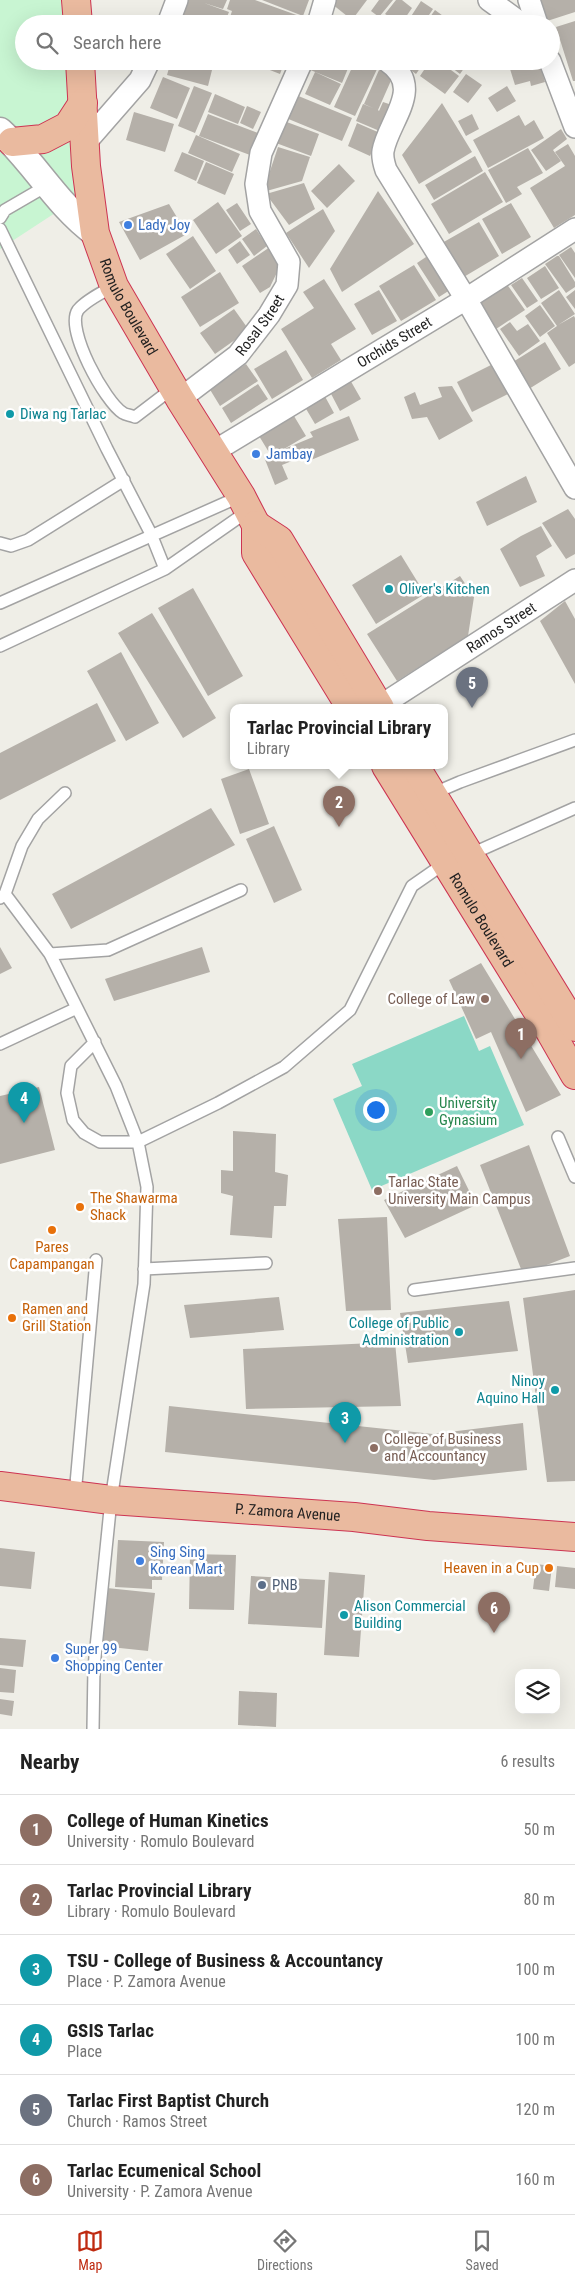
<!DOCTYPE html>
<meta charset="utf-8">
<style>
body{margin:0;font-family:"Roboto Condensed",sans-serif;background:#f2f2f2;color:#222}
.controls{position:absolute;right:15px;bottom:15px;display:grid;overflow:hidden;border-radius:10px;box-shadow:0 5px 20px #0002}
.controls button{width:45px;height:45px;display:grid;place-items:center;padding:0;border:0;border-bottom:1px solid #e0e0e0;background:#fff;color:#222;font:25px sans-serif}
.you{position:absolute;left:375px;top:1109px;width:18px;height:18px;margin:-12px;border:4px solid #fff;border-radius:50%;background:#1a73e8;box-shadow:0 0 0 8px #1a73e833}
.badge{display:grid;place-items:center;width:32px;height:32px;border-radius:50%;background:#bf2a10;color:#fff;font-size:16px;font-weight:700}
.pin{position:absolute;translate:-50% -41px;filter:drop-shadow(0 1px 2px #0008)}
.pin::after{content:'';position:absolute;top:26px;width:18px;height:15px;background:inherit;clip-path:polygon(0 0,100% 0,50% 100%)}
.popup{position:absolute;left:230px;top:704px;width:218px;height:65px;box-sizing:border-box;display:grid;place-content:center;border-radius:10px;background:#fff;filter:drop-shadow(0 1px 4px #0005);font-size:16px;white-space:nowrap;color:#767676}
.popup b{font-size:19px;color:#222}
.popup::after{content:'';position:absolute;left:50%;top:100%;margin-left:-10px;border:10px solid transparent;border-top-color:#fff}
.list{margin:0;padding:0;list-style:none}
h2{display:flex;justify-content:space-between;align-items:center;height:65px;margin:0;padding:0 20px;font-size:21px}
h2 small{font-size:16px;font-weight:400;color:#767676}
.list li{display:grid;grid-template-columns:32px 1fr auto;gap:15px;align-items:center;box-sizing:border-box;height:70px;padding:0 20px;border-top:1px solid #e0e0e0}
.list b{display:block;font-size:19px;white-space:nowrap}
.list p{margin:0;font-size:16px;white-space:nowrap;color:#767676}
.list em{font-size:16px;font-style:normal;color:#767676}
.icon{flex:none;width:28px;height:28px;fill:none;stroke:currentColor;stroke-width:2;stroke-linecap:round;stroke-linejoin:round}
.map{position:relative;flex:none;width:575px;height:1729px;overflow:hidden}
.search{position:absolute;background:#fff;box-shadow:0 5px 20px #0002;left:15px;right:15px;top:15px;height:55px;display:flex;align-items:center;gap:12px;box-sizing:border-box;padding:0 18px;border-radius:28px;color:#767676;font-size:19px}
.sheet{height:485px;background:#fff}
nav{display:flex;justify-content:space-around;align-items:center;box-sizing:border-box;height:70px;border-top:1px solid #e0e0e0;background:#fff;font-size:14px;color:#767676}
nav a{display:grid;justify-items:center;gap:2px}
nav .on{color:#bf2a10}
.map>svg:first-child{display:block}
</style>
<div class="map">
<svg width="575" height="1729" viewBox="0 0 575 1729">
<rect width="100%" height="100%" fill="#efeee7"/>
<path fill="#c8f5d2" d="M 0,0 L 61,0 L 63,24 L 24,24 L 24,61 L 66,61 L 78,198 L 0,249 Z"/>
<path fill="#8bd8c6" d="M 464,1016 L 479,1051 L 490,1046 L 524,1125 L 372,1190 L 333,1099 L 362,1086 L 352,1064 Z"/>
<path fill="#b5b0a9" d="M 184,0 L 227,0 L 223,9 L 204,3 L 229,12 L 224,24 L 174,24 Z
M 230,0 L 255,0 L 302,17 L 299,24 L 247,24 L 230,17 L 232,11 L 227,9 Z
M 262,0 L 309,0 L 303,16 Z
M 327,0 L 367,0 L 352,20 Z
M 379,0 L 393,0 L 379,17 L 371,11 Z
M 396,0 L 402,0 L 412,8 L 401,24 L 385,14 Z
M 537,0 L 575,0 L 575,12 L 544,22 Z
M 421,1 L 433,9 L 423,24 L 406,24 Z
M 435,10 L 454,24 L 425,24 Z
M 575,21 L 575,81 L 573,81 L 556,27 Z
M 171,61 L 183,61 L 206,68 L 190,61 L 211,61 L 209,68 L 212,70 L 208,86 L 167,75 Z
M 247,61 L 285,61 L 280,74 Z
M 311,61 L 351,61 L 342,83 L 308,69 Z
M 355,61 L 365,61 L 378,67 L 355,116 L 334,107 Z
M 399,61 L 425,61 L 416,74 Z
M 430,61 L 439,61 L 459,76 L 445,94 L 420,76 Z
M 443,61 L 469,61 L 460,74 Z
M 539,61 L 545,82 L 531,86 L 530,81 L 515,85 L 510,69 Z
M 379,70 L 393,76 L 378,110 L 379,111 L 383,102 L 392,105 L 382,132 L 356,121 L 363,104 L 373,108 L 364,104 Z
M 315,72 L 341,84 L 330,105 L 305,94 Z
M 466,74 L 482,85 L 468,103 L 453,92 Z
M 163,77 L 190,88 L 177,119 L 150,108 Z
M 194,86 L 212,93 L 195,133 L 178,126 Z
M 507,86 L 516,101 L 497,112 L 488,98 Z
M 215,94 L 245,107 L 238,124 L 208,112 Z
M 296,95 L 352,118 L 342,141 L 286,118 Z
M 442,103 L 472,152 L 419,184 L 402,155 Z
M 247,106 L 261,112 L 253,129 L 240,123 Z
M 134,112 L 174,124 L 165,152 L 126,140 Z
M 208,114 L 258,133 L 250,155 L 199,136 Z
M 472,114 L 479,129 L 466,136 L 458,121 Z
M 519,115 L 525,126 L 534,120 L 544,138 L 488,168 L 473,140 Z
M 284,121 L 319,134 L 311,156 L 276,143 Z
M 357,123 L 380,133 L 370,156 L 348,146 Z
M 561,129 L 567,139 L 553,150 L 561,161 L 546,171 L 531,150 Z
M 196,135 L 240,154 L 232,172 L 188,153 Z
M 568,144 L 575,156 L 575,215 L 554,228 L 530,188 L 565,166 L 555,152 Z
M 278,147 L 310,157 L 302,181 L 263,192 Z
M 528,148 L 543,173 L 517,187 L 522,194 L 506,203 L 488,170 Z
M 182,152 L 204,161 L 196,181 L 174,171 Z
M 475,156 L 483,171 L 434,200 L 425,185 Z
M 206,162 L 234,174 L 225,195 L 197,183 Z
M 339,164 L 355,181 L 327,208 L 311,191 Z
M 485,172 L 503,202 L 449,234 L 431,204 Z
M 304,183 L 315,209 L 289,225 L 266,194 Z
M 378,191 L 414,244 L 342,292 L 330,269 Z
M 218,202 L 242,236 L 216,254 L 193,220 Z
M 237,203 L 251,224 L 240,231 L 226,210 Z
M 511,203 L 531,237 L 502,254 L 482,219 Z
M 169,204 L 187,234 L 140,260 L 119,222 Z
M 323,209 L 335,231 L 309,268 L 286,233 Z
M 479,222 L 499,256 L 462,278 L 442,243 Z
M 256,229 L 267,246 L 254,256 L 242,239 Z
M 193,236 L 216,271 L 190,289 L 166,254 Z
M 240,241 L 250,255 L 237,264 L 228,250 Z
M 270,247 L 281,264 L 270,287 L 260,293 L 242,266 Z
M 571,247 L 575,253 L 575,278 L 559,255 Z
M 429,255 L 450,290 L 439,297 L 417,263 Z
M 557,256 L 559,256 L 575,282 L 575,287 L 566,293 L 545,264 Z
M 414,265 L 436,300 L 401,321 L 379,286 Z
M 545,266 L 559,288 L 541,299 L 527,278 Z
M 220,272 L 239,303 L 200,327 L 181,297 Z
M 522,278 L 538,301 L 527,308 L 511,285 Z
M 324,279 L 356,329 L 331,344 L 341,360 L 312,378 L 281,329 L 314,308 L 303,292 Z
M 506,283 L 525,310 L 493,331 L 475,304 Z
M 379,290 L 397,321 L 372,335 L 354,304 Z
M 559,290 L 575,314 L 558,325 L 574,316 L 575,318 L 575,363 L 569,367 L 547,333 L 557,326 L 541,303 Z
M 575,290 L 575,309 L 566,297 Z
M 540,305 L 555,326 L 540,337 L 525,316 Z
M 234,309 L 249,330 L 215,354 L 200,333 Z
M 510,322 L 517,331 L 528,324 L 540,341 L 519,356 L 500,329 Z
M 545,342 L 561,369 L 524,392 L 508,365 Z
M 286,350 L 303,380 L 272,399 L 254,369 Z
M 495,363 L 510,393 L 472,412 L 457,382 Z
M 246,364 L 258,381 L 220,406 L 209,388 Z
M 349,378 L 361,399 L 340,411 L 329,390 Z
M 258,384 L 268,399 L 231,423 L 222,408 Z
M 452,386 L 473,421 L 439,440 L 427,417 L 412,419 L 404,397 L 415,392 L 420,405 L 442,397 L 438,387 Z
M 322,391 L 334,413 L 315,424 L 302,402 Z
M 291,411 L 306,436 L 284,449 L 313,437 L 310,432 L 349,416 L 359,440 L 311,460 L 309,454 L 282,465 L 288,479 L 275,485 L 264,457 L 270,454 L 256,431 Z
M 526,476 L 537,502 L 487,526 L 476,502 Z
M 568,509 L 575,519 L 575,554 L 566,559 L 542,523 Z
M 541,526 L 552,546 L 536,556 L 545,576 L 520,587 L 500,549 L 521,536 Z
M 401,555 L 425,594 L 376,624 L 352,585 Z
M 460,576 L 474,597 L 468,636 L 397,681 L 367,634 Z
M 193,588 L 243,676 L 208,696 L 158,608 Z
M 565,601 L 575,619 L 575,684 L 540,621 Z
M 152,613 L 216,718 L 183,738 L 118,633 Z
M 121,652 L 159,723 L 126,741 L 87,671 Z
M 97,703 L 116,741 L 0,800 L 0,753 Z
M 249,769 L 269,824 L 240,834 L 221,779 Z
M 211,808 L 235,845 L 71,929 L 52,894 Z
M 274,826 L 302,890 L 274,903 L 246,839 Z
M 0,947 L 12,968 L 0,974 Z
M 202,947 L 210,972 L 114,1001 L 105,979 Z
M 481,963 L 561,1095 L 526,1112 L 491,1032 L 476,1039 L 449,980 Z
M 39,1087 L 55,1150 L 0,1164 L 0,1096 Z
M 233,1131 L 276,1134 L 275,1172 L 288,1175 L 286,1206 L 274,1206 L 272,1238 L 230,1235 L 233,1196 L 221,1193 L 221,1170 L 233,1171 Z
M 529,1145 L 570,1256 L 523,1274 L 480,1165 Z
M 457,1166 L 476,1205 L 405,1238 L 384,1200 Z
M 387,1217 L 391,1310 L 346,1311 L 338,1219 Z
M 575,1290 L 575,1481 L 547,1482 L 523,1298 Z
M 279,1297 L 284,1330 L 190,1338 L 184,1305 Z
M 509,1301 L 518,1351 L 408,1363 L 400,1313 Z
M 395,1342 L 401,1406 L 246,1409 L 243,1349 Z
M 169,1406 L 433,1434 L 523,1423 L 527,1470 L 434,1480 L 165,1452 Z
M 118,1540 L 164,1542 L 162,1580 L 152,1580 L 152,1589 L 115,1587 Z
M 0,1548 L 35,1552 L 31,1589 L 0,1586 Z
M 190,1554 L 236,1555 L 234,1610 L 189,1609 Z
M 536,1564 L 552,1566 L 549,1591 L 533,1589 Z
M 557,1566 L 575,1568 L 575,1589 L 555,1587 Z
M 329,1572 L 365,1575 L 359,1657 L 324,1655 Z
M 251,1576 L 325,1580 L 322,1628 L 248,1624 Z
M 107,1588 L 155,1593 L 148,1651 L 101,1646 Z
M 0,1638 L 26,1640 L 23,1667 L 0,1665 Z
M 0,1668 L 16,1670 L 14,1693 L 0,1692 Z
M 239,1691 L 277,1693 L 276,1727 L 238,1725 Z
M 0,1699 L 14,1701 L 12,1716 L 0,1714 Z"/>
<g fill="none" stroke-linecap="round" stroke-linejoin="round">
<g stroke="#a3a3a3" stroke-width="14">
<path id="service" d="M 0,218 L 5,210 L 48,185
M 0,229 L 107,449 L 151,534 L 165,569
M 114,286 C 103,292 86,300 78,310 C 65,329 105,402 123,413 C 126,415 131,415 135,417 L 173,388
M 0,543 L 11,546 L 28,540 L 124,480
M 0,603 L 241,496
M 0,646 L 165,569 L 248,511
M 432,794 L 460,782 L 575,740
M 469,855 L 575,808
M 5,894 L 22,846 L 38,819 L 65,793
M 0,898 L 5,894 L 50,954 L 116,1086 L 138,1142 L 147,1187 L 144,1284 L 111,1500 L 94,1667 L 93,1729
M 50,954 L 108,950 L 241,890
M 95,1042 L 71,1066 L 67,1093 L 73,1120 L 84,1133 L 100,1142 L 138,1142 L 218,1103 L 284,1067 L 350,1010 L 412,886 L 435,870 L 448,865
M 0,1044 L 77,1008
M 558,1137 L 575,1177
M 144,1269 L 266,1263
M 414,1290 L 575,1268
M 75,1495 L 96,1260"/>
</g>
<g stroke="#a3a3a3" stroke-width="24">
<g id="minor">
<path d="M 489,0 L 522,24"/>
<path d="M 529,0 L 537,24"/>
<path d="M 168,24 L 177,0"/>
<path d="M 318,24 L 325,0"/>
<path d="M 387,61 C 426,87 388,121 383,151 C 382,158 384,164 386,170 L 466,299 L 575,488"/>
<path d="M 550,61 L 575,127"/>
<path d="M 85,143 L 140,80 L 149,61"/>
<path id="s1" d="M 180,399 L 238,355 L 269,315 L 287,285 L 289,262 L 260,211 L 256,184 L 261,153 L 302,61"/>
<path id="s2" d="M 213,452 L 466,299 L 575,229"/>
<path id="s3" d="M 377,708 L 575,580"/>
</g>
</g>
<g stroke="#a3a3a3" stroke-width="29">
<path id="tertiary" d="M 0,131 C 34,162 57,205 95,233"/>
</g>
<g stroke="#cd3452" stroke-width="30">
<g id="trunk">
<path d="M 76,0 L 78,24"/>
<path id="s4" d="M 80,61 L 86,166 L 95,233 L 114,286 L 180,399 L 241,496 L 256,525 L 256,553 L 351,708"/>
<path d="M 12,142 L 43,139 L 68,126 L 83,103"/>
<path d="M 256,525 L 279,540 L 380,708"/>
<path id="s5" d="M 386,766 L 551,1033 L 575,1075"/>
<path d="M 415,766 L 575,1027"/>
<path id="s6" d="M 0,1486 L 111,1500 L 354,1517 L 428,1526 L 575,1537"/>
</g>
</g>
<use href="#service" stroke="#fff" stroke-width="11"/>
<use href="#minor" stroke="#fff" stroke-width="21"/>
<use href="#tertiary" stroke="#fff" stroke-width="26"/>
<use href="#trunk" stroke="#eaba9f" stroke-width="28"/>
</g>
<g fill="#3f7fe0" stroke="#fff" stroke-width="2">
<circle cx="128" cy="225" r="5"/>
<circle cx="256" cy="454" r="5"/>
<circle cx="140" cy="1561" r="5"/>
<circle cx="55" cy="1658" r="5"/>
</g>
<g fill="#0f9aa8" stroke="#fff" stroke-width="2">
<circle cx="10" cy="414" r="5"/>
<circle cx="389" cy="589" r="5"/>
<circle cx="459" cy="1332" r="5"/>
<circle cx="555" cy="1390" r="5"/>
<circle cx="344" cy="1615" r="5"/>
</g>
<g fill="#8d6e63" stroke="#fff" stroke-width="2">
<circle cx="485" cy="999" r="5"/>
<circle cx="378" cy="1191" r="5"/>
<circle cx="374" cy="1448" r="5"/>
</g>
<circle fill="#2e9e5b" stroke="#fff" stroke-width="2" cx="429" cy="1112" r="5"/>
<g fill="#e8710a" stroke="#fff" stroke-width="2">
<circle cx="80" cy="1207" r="5"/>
<circle cx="52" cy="1230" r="5"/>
<circle cx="12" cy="1318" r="5"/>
<circle cx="549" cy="1568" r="5"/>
</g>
<circle fill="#5c6f8a" stroke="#fff" stroke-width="2" cx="262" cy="1585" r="5"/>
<g text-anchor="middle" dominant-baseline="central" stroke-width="5" stroke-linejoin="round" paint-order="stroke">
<g font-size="15" fill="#366cbe" stroke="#fff" text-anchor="start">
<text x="138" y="225">Lady Joy</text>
<text x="266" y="454">Jambay</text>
<text x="150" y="1552">Sing Sing<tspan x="150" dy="17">Korean Mart</tspan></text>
<text x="65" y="1649">Super 99<tspan x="65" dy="17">Shopping Center</tspan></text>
</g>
<g font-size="15" fill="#1f1f1f" stroke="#fff">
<text stroke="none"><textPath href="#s4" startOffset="254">Romulo Boulevard</textPath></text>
<text stroke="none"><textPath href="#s1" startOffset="110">Rosal Street</textPath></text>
<text stroke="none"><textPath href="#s2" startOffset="212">Orchids Street</textPath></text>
<text stroke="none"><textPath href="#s3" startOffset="148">Ramos Street</textPath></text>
<text stroke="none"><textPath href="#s5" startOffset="181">Romulo Boulevard</textPath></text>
<text stroke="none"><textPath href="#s6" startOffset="289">P. Zamora Avenue</textPath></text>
</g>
<g font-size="15" fill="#0d838f" stroke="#fff" text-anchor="start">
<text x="20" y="414">Diwa ng Tarlac</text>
<text x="399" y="589">Oliver's Kitchen</text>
<text x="449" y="1323" text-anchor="end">College of Public<tspan x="449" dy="17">Administration</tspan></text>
<text x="545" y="1381" text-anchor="end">Ninoy<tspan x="545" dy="17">Aquino Hall</tspan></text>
<text x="354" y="1606">Alison Commercial<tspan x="354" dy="17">Building</tspan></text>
</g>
<g font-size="15" fill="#785e54" stroke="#fff" text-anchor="start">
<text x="475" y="999" text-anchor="end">College of Law</text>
<text x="388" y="1182">Tarlac State<tspan x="388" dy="17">University Main Campus</tspan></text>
<text x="384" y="1439">College of Business<tspan x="384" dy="17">and Accountancy</tspan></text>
</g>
<g font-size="15" fill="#27864d" stroke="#fff" text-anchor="start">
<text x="439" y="1103">University<tspan x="439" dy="17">Gynasium</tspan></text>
</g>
<g font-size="15" fill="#c56008" stroke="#fff" text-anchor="start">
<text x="90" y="1198">The Shawarma<tspan x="90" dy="17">Shack</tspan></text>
<text x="52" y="1247" text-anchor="middle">Pares<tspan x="52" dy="17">Capampangan</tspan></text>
<text x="22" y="1309">Ramen and<tspan x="22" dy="17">Grill Station</tspan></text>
<text x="539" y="1568" text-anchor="end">Heaven in a Cup</text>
</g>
<g font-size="15" fill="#4e5e75" stroke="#fff" text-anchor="start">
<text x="272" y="1585">PNB</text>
</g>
</g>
</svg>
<div class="controls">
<button><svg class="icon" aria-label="layers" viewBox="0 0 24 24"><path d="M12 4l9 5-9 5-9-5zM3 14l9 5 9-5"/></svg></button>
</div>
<div class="you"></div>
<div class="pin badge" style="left:521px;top:1059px;background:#8d6e63">1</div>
<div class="pin badge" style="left:339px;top:827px;background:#8d6e63">2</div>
<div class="popup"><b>Tarlac Provincial Library</b>Library</div>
<div class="pin badge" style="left:345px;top:1443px;background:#0f9aa8">3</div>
<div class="pin badge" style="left:24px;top:1123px;background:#0f9aa8">4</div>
<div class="pin badge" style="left:472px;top:708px;background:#6b7280">5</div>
<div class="pin badge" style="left:494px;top:1633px;background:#8d6e63">6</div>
<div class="search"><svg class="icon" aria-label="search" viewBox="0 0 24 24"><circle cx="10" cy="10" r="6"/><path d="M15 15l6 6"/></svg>Search here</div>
</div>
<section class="sheet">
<h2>Nearby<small>6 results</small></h2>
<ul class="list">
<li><span class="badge" style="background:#8d6e63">1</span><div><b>College of Human Kinetics</b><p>University · Romulo Boulevard</p></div><em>50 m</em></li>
<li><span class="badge" style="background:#8d6e63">2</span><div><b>Tarlac Provincial Library</b><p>Library · Romulo Boulevard</p></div><em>80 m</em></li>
<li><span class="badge" style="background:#0f9aa8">3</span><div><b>TSU - College of Business &amp; Accountancy</b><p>Place · P. Zamora Avenue</p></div><em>100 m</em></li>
<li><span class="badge" style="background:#0f9aa8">4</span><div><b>GSIS Tarlac</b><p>Place</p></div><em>100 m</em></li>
<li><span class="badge" style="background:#6b7280">5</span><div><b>Tarlac First Baptist Church</b><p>Church · Ramos Street</p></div><em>120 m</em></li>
<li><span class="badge" style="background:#8d6e63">6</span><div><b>Tarlac Ecumenical School</b><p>University · P. Zamora Avenue</p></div><em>160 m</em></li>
</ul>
</section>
<nav>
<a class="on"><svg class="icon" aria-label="map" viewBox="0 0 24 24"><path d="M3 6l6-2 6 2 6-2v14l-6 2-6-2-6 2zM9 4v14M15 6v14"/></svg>Map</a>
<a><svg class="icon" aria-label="directions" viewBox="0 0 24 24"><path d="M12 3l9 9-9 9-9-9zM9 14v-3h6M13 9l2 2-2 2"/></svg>Directions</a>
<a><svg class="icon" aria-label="saved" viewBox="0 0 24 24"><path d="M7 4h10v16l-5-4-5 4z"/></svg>Saved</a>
</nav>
